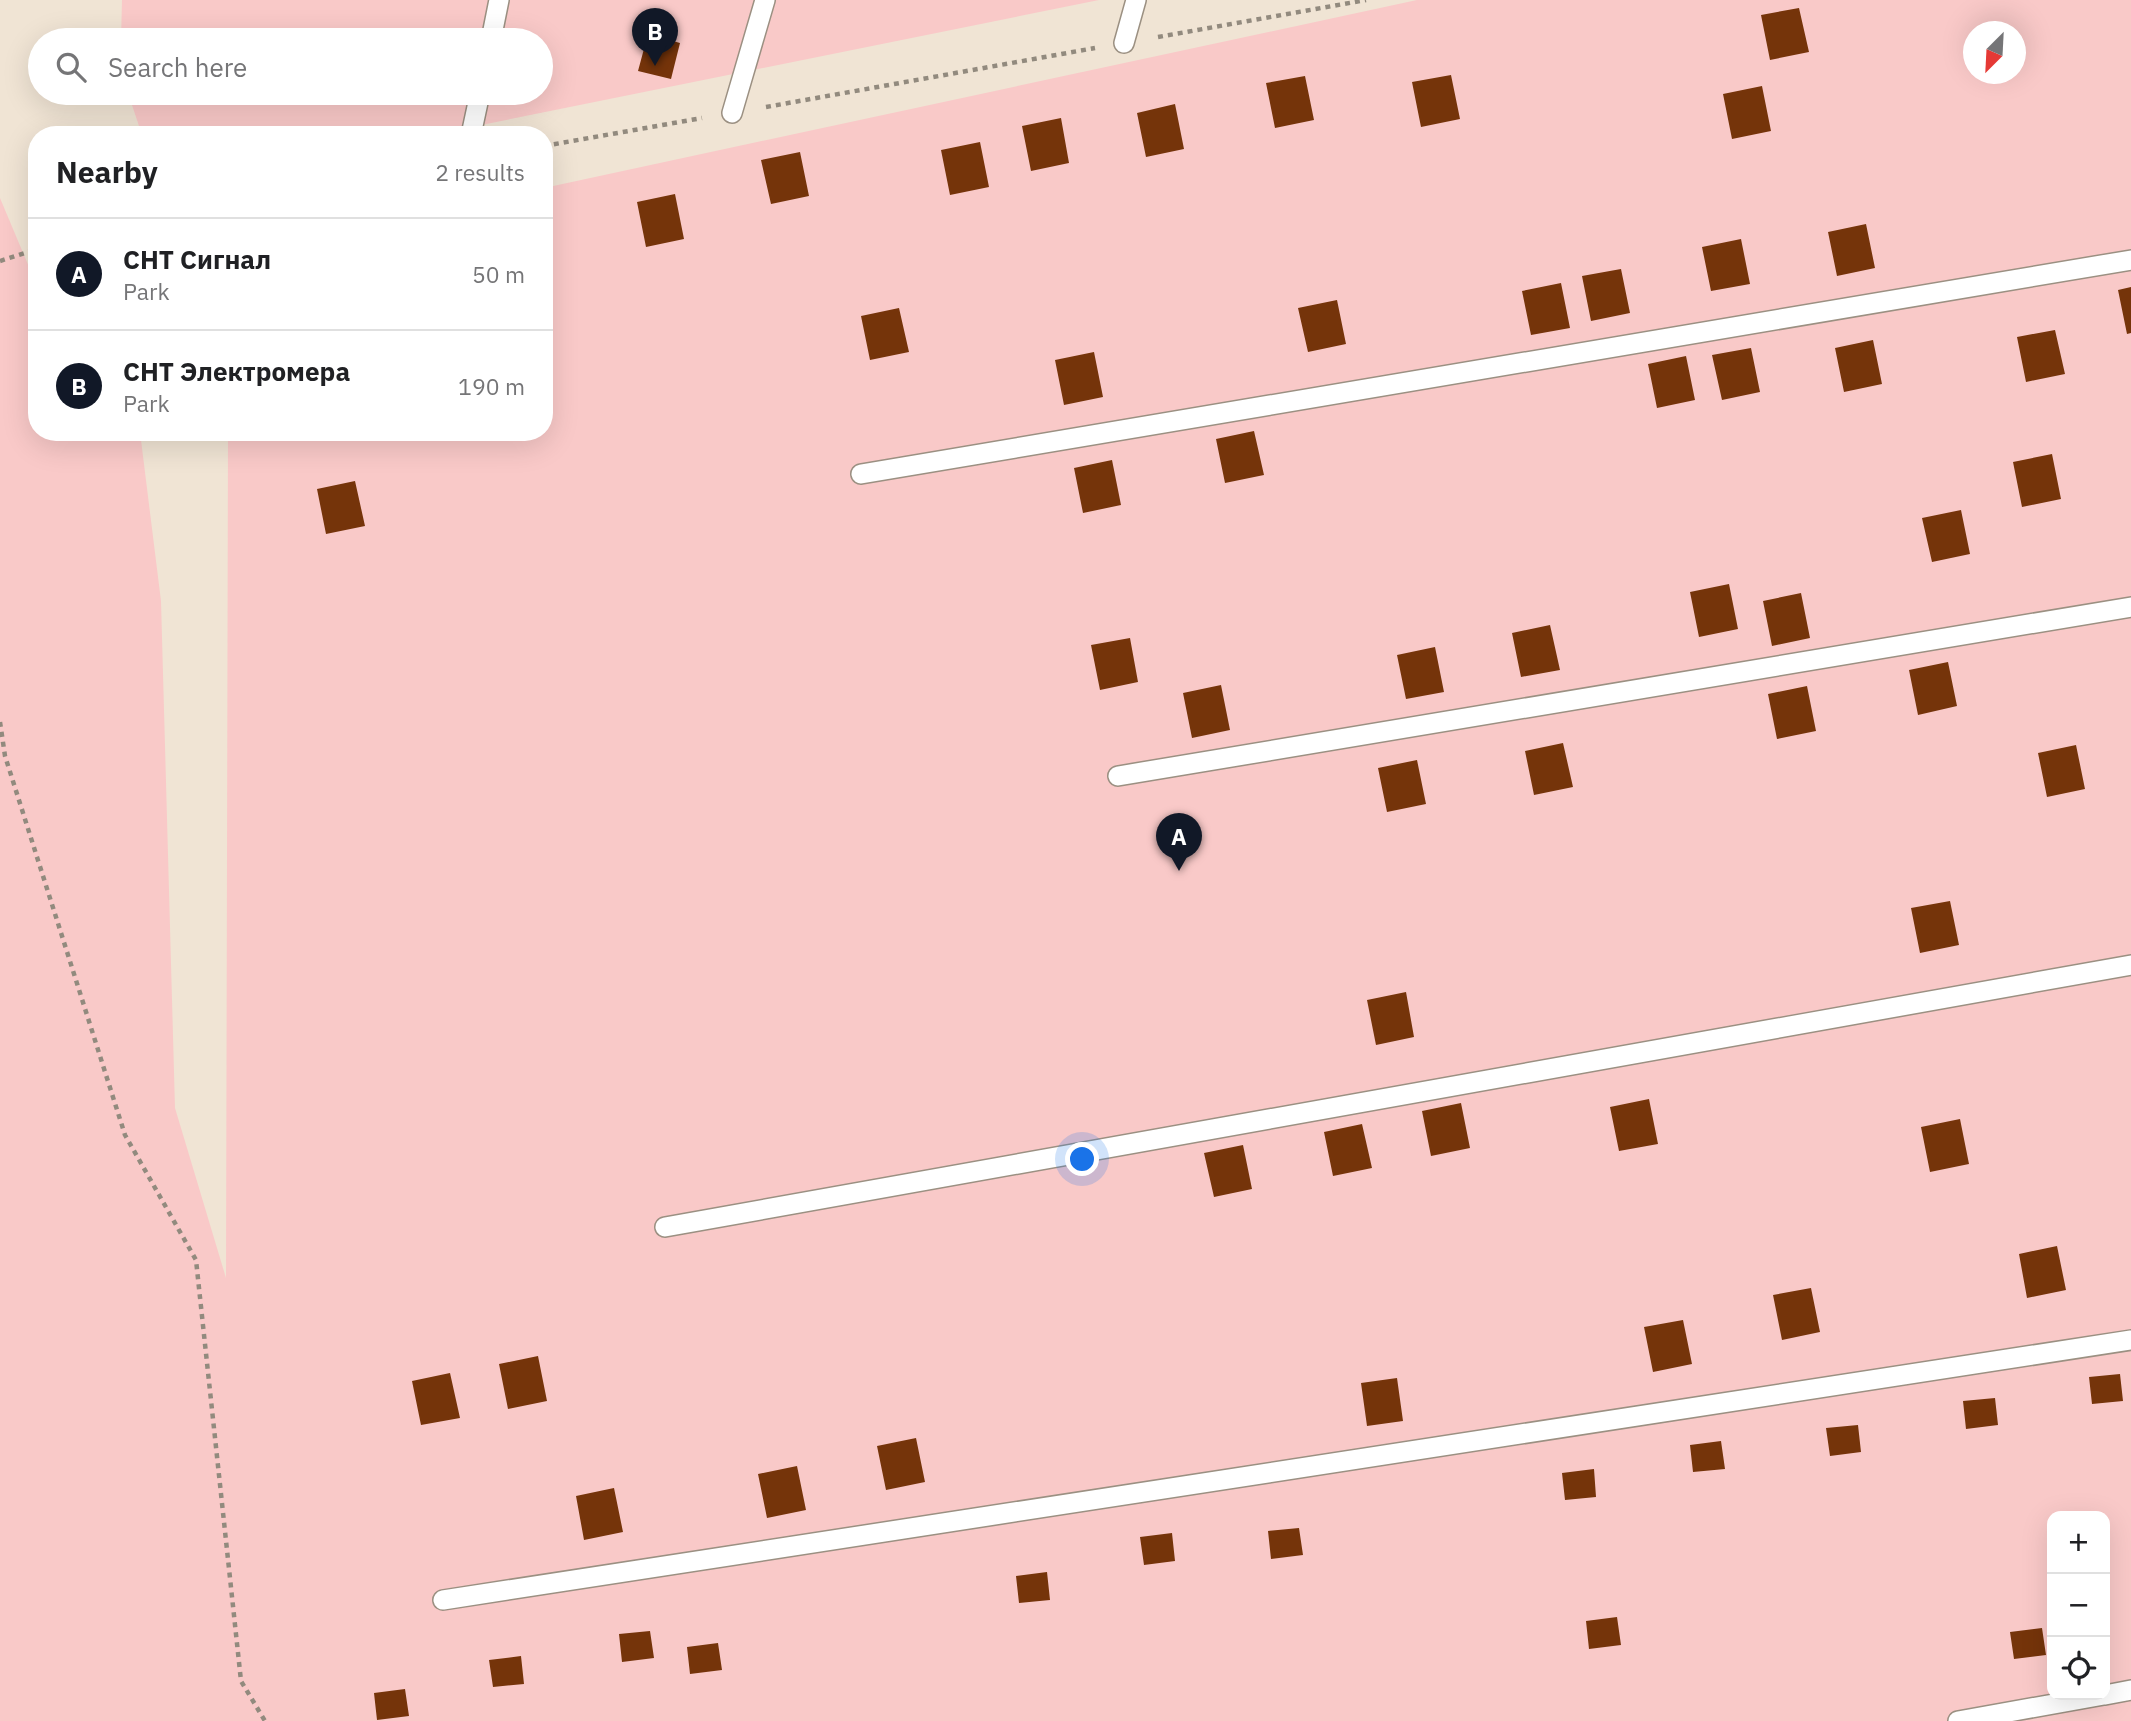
<!DOCTYPE html>
<meta charset="utf-8">
<style>
body{margin:0;font-family:"IBM Plex Sans",sans-serif;background:#f2f2f2;color:#202124}
.controls{position:absolute;right:21px;bottom:21px;display:grid;overflow:hidden;border-radius:14px;box-shadow:0 7px 28px #0002}
.controls button{width:63px;height:63px;display:grid;place-items:center;padding:0;border:0;border-bottom:2px solid #e0e0e0;background:#fff;color:#202124;font:35px sans-serif}
.compass{position:absolute;left:1963px;top:21px;width:63px;height:63px;border-radius:50%;background:#fff;box-shadow:0 7px 28px #0002;rotate:204deg}
.you{position:absolute;left:1083px;top:1160px;width:24px;height:24px;margin:-18px;border:5px solid #fff;border-radius:50%;background:#1a73e8;box-shadow:0 0 0 10px #1a73e833}
.badge{display:grid;place-items:center;width:46px;height:46px;border-radius:50%;background:#111827;color:#fff;font-size:23px;font-weight:700}
.pin{position:absolute;translate:-50% -58px;filter:drop-shadow(0 2px 4px #0008)}
.pin::after{content:'';position:absolute;top:37px;width:24px;height:21px;background:inherit;clip-path:polygon(0 0,100% 0,50% 100%)}
.list{margin:0;padding:0;list-style:none}
h2{display:flex;justify-content:space-between;align-items:center;height:91px;margin:0;padding:0 28px;font-size:30px}
h2 small{font-size:23px;font-weight:400;color:#757577}
.list li{display:grid;grid-template-columns:46px 1fr auto;gap:21px;align-items:center;box-sizing:border-box;height:112px;padding:0 28px;border-top:2px solid #e0e0e0}
.list b{display:block;font-size:26px;white-space:nowrap}
.list p{margin:0;font-size:23px;white-space:nowrap;color:#757577}
.list em{font-size:23px;font-style:normal;color:#757577}
.icon{flex:none;width:38px;height:38px;fill:none;stroke:currentColor;stroke-width:2;stroke-linecap:round;stroke-linejoin:round}
.map{position:relative;flex:none;width:2131px;height:1721px;overflow:hidden}
.search{position:absolute;background:#fff;box-shadow:0 7px 28px #0002;left:28px;top:28px;width:525px;height:77px;display:flex;align-items:center;gap:18px;box-sizing:border-box;padding:0 24px;border-radius:38px;color:#757577;font-size:26px}
.panel{position:absolute;background:#fff;box-shadow:0 7px 28px #0002;left:28px;top:126px;width:525px;height:315px;border-radius:28px}
.map>svg:first-child{display:block}
</style>
<div class="map">
<svg width="2131" height="1721" viewBox="0 0 2131 1721">
<rect width="100%" height="100%" fill="#f0e4d4"/>
<path fill="#f9c9c8" fill-rule="evenodd" d="M 122,0 L 1099,0 L 432,135 L 142,135 L 128,93 L 541,93 L 541,40 L 121,40 Z
M 1417,0 L 2131,0 L 2131,1721 L 0,1721 L 0,198 L 37,286 L 37,432 L 140,432 L 161,601 L 175,1108 L 226,1278 L 228,432 L 544,432 L 544,188 ZM 1974,32 L 2016,32 L 2016,74 L 1974,74 ZM 2052,1516 L 2105,1516 L 2105,1695 L 2052,1695 Z"/>
<path fill="#75340a" d="M 1799,8 L 1809,52 L 1770,60 L 1761,15 Z
M 648,34 L 680,43 L 671,79 L 638,71 Z
M 1451,75 L 1460,119 L 1421,127 L 1412,82 Z
M 1305,76 L 1314,120 L 1275,128 L 1266,83 Z
M 1762,86 L 1771,131 L 1732,139 L 1723,94 Z
M 1175,104 L 1184,149 L 1146,157 L 1137,113 Z
M 1061,118 L 1069,163 L 1031,171 L 1022,126 Z
M 980,142 L 989,187 L 950,195 L 941,150 Z
M 800,152 L 809,196 L 771,204 L 761,160 Z
M 675,194 L 684,239 L 646,247 L 637,202 Z
M 1866,224 L 1875,268 L 1837,276 L 1828,232 Z
M 1741,239 L 1750,284 L 1711,291 L 1702,247 Z
M 1621,269 L 1630,313 L 1591,321 L 1582,276 Z
M 1561,283 L 1570,328 L 1531,335 L 1522,291 Z
M 2131,287 L 2131,333 L 2127,334 L 2118,290 Z
M 1337,300 L 1346,344 L 1308,352 L 1298,308 Z
M 899,308 L 909,352 L 870,360 L 861,316 Z
M 2055,330 L 2065,374 L 2026,382 L 2017,337 Z
M 1873,340 L 1882,384 L 1844,392 L 1835,348 Z
M 1751,348 L 1760,392 L 1722,400 L 1712,355 Z
M 1094,352 L 1103,397 L 1064,405 L 1055,360 Z
M 1686,356 L 1695,400 L 1657,408 L 1648,364 Z
M 1254,431 L 1264,475 L 1225,483 L 1216,439 Z
M 2052,454 L 2061,499 L 2022,507 L 2013,462 Z
M 1112,460 L 1121,505 L 1083,513 L 1074,468 Z
M 355,481 L 365,526 L 326,534 L 317,489 Z
M 1961,510 L 1970,554 L 1932,562 L 1922,518 Z
M 1729,584 L 1738,629 L 1699,637 L 1690,592 Z
M 1801,593 L 1810,638 L 1772,646 L 1763,601 Z
M 1550,625 L 1560,670 L 1521,677 L 1512,633 Z
M 1130,638 L 1138,682 L 1100,690 L 1091,645 Z
M 1435,647 L 1444,692 L 1406,699 L 1397,655 Z
M 1948,662 L 1957,706 L 1918,715 L 1909,670 Z
M 1221,685 L 1230,730 L 1192,738 L 1183,693 Z
M 1807,686 L 1816,731 L 1777,739 L 1768,694 Z
M 1563,743 L 1573,787 L 1534,795 L 1525,751 Z
M 2076,745 L 2085,789 L 2047,797 L 2038,753 Z
M 1417,760 L 1426,804 L 1387,812 L 1378,768 Z
M 1950,901 L 1959,945 L 1920,953 L 1911,908 Z
M 1406,992 L 1414,1037 L 1376,1045 L 1367,1000 Z
M 1649,1099 L 1658,1144 L 1619,1151 L 1610,1107 Z
M 1461,1103 L 1470,1148 L 1431,1156 L 1422,1111 Z
M 1960,1119 L 1969,1164 L 1930,1172 L 1921,1127 Z
M 1362,1124 L 1372,1168 L 1333,1176 L 1324,1132 Z
M 1243,1145 L 1252,1189 L 1214,1197 L 1204,1153 Z
M 2057,1246 L 2066,1290 L 2027,1298 L 2019,1254 Z
M 1811,1288 L 1820,1332 L 1782,1340 L 1773,1295 Z
M 1683,1320 L 1692,1364 L 1653,1372 L 1644,1327 Z
M 538,1356 L 547,1401 L 508,1409 L 499,1364 Z
M 450,1373 L 460,1418 L 421,1425 L 412,1381 Z
M 2120,1374 L 2123,1401 L 2092,1404 L 2089,1377 Z
M 1397,1378 L 1403,1421 L 1367,1426 L 1361,1383 Z
M 1995,1398 L 1998,1425 L 1966,1429 L 1963,1401 Z
M 1858,1425 L 1861,1452 L 1830,1456 L 1826,1428 Z
M 916,1438 L 925,1482 L 886,1490 L 877,1446 Z
M 1721,1441 L 1725,1469 L 1693,1472 L 1690,1445 Z
M 797,1466 L 806,1510 L 767,1518 L 758,1474 Z
M 1594,1469 L 1596,1497 L 1565,1500 L 1562,1473 Z
M 614,1488 L 623,1532 L 584,1540 L 576,1496 Z
M 1299,1528 L 1303,1555 L 1271,1559 L 1268,1531 Z
M 1172,1533 L 1175,1561 L 1144,1565 L 1140,1537 Z
M 1047,1572 L 1050,1600 L 1019,1603 L 1016,1576 Z
M 1617,1617 L 1621,1645 L 1589,1649 L 1586,1621 Z
M 2042,1628 L 2046,1655 L 2014,1659 L 2010,1632 Z
M 650,1631 L 654,1658 L 622,1662 L 619,1634 Z
M 718,1643 L 722,1670 L 690,1674 L 687,1647 Z
M 521,1656 L 524,1684 L 493,1687 L 489,1660 Z
M 405,1689 L 409,1716 L 377,1720 L 374,1693 Z"/>
<g fill="none" stroke-linecap="round" stroke-linejoin="round">
<g stroke="#9b9082" stroke-width="22">
<path id="service" d="M 491,40 L 499,0
M 1124,43 L 1136,0
M 732,113 L 765,0
M 471,135 L 480,93
M 861,474 L 2131,260
M 1118,776 L 2131,607
M 665,1227 L 2131,965
M 443,1600 L 2131,1340
M 2105,1695 L 2131,1690
M 1958,1721 L 2104,1695"/>
</g>
<path stroke="#928a7e" stroke-width="4.5" stroke-dasharray="5 5" stroke-linecap="butt" d="M 1158,37 L 1366,0
M 766,107 L 1095,48
M 544,146 L 702,118
M 0,261 L 37,249
M 0,722 L 5,756 L 125,1135 L 196,1260 L 241,1681 L 265,1721"/>
<use href="#service" stroke="#fff" stroke-width="19"/>
</g>
</svg>
<div class="controls">
<button>+</button>
<button>−</button>
<button><svg class="icon" aria-label="locate" viewBox="0 0 24 24"><circle cx="12" cy="12" r="6"/><path d="M12 2v4M12 18v4M2 12h4M18 12h4"/></svg></button>
</div>
<svg class="compass" viewBox="-18 -18 36 36"><path d="M0-13l5 13h-10z" fill="#e53935"/><path d="M0 13l5-13h-10z" fill="#757577"/></svg>
<div class="you"></div>
<div class="pin badge" style="left:1179px;top:871px">A</div>
<div class="pin badge" style="left:655px;top:66px">B</div>
<div class="search"><svg class="icon" aria-label="search" viewBox="0 0 24 24"><circle cx="10" cy="10" r="6"/><path d="M15 15l6 6"/></svg>Search here</div>
<section class="panel">
<h2>Nearby<small>2 results</small></h2>
<ul class="list">
<li><span class="badge">A</span><div><b>СНТ Сигнал</b><p>Park</p></div><em>50 m</em></li>
<li><span class="badge">B</span><div><b>СНТ Электромера</b><p>Park</p></div><em>190 m</em></li>
</ul>
</section>
</div>
